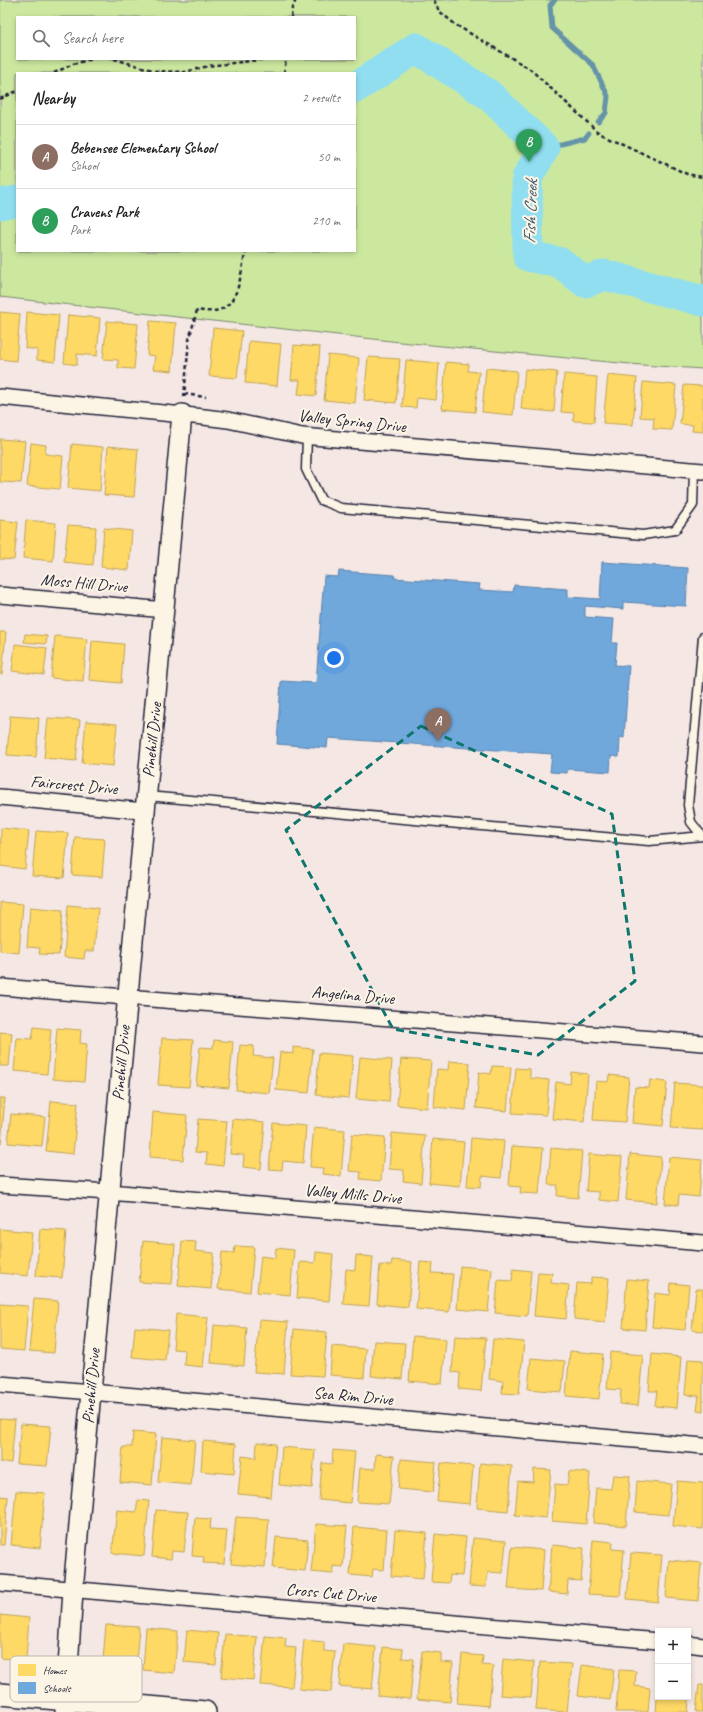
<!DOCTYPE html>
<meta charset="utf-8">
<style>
body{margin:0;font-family:Caveat,sans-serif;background:#f2f2f2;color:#222}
.controls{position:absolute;right:12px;bottom:12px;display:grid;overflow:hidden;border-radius:0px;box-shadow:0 2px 6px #0003}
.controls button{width:36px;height:36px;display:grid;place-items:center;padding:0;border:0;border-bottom:1px solid #e0e0e0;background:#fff;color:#222;font:20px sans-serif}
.you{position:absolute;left:334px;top:658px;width:14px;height:14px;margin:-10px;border:3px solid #fff;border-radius:50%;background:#1a73e8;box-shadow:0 0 0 6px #1a73e833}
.badge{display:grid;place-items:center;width:26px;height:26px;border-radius:50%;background:#c8321e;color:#fff;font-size:13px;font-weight:700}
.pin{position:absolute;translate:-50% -33px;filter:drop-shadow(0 1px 2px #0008)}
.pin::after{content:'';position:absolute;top:21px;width:14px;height:12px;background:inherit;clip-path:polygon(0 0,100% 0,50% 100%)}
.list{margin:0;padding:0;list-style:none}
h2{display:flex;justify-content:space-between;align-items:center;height:52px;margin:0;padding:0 16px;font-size:17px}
h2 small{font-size:13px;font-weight:400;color:#767676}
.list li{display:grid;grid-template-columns:26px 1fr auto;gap:12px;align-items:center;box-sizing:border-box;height:64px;padding:0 16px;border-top:1px solid #e0e0e0}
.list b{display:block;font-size:15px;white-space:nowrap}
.list p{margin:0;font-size:13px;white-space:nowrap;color:#767676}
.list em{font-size:13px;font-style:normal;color:#767676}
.icon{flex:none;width:22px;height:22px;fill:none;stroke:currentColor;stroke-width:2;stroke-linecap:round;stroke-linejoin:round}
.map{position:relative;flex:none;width:703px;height:1712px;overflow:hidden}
.search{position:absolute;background:#fff;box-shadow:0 2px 6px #0003;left:16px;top:16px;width:340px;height:44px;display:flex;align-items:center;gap:10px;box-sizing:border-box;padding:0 14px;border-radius:0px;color:#767676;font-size:15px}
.panel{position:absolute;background:#fff;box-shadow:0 2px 6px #0003;left:16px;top:72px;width:340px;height:180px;border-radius:0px}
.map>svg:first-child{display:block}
</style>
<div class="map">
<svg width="703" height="1712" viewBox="0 0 703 1712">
<rect width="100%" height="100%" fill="#f5e8e4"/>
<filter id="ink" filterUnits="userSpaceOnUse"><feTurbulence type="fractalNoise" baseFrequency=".025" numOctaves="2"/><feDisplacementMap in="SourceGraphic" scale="8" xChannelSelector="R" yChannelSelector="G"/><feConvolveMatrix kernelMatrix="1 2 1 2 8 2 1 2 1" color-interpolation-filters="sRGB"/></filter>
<g filter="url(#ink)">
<path fill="#cce89f" stroke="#77856d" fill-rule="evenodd" d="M 0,0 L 703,0 L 703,369 L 641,365 L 400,342 L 0,297 ZM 17,17 L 355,17 L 355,59 L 17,59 ZM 17,73 L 355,73 L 355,251 L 17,251 Z"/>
<path fill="#ffd966" stroke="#bda259" d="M 0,312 L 20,314 L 16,361 L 0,359 Z
M 27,312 L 59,315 L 55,362 L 37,360 L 37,350 L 25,348 Z
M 68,315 L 100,318 L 97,356 L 77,354 L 77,365 L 64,363 Z
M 107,321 L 138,324 L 134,369 L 118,368 L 118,360 L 103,359 Z
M 150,321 L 176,323 L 172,371 L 153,369 L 155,356 L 147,355 Z
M 213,328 L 242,331 L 237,378 L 209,376 Z
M 249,341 L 281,344 L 277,386 L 245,383 Z
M 294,345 L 320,347 L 316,396 L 298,394 L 300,380 L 291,380 Z
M 328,355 L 359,358 L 355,403 L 324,400 Z
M 368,357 L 400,359 L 396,403 L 364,400 Z
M 406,360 L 439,363 L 436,400 L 417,398 L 416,408 L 402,407 Z
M 446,362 L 469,364 L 468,371 L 479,372 L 475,412 L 442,409 Z
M 486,368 L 517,371 L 513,415 L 482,412 Z
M 525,369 L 557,372 L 554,412 L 521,409 Z
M 564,374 L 597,377 L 594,422 L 573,421 L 574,413 L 561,412 Z
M 608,375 L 637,378 L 633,425 L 603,423 Z
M 643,382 L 676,385 L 672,430 L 653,429 L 654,418 L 640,417 Z
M 684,385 L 703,386 L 703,432 L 692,431 L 693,425 L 680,424 Z
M 0,439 L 25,441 L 21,483 L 0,482 Z
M 31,443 L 46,445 L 45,454 L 63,456 L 60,489 L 27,486 Z
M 72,444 L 103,447 L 100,491 L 68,488 Z
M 108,446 L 138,449 L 134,497 L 104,495 Z
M 0,520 L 18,522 L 14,560 L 0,559 Z
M 26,520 L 56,523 L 53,561 L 23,558 Z
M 68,525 L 96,527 L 93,565 L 64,562 Z
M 104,528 L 132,531 L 129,570 L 101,567 Z
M 0,632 L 6,632 L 2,675 L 0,674 Z
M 25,634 L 47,636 L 46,644 L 24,642 Z
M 55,636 L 87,639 L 83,681 L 51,678 Z
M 92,641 L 124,644 L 121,683 L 89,680 Z
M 15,644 L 47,648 L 44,675 L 12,671 Z
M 10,716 L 39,718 L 36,757 L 7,755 Z
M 48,718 L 80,720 L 76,761 L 44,758 Z
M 86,721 L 117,724 L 113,766 L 82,763 Z
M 1,828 L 29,831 L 25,869 L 0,866 Z
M 36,831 L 68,833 L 64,878 L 32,876 Z
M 75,837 L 105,839 L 102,877 L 72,875 Z
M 0,902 L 23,904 L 19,953 L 0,951 Z
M 68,905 L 98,908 L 94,951 L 85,951 L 84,959 L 64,957 Z
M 30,907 L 63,910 L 59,955 L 39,954 L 40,948 L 27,947 Z
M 34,1027 L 51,1029 L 47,1074 L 14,1071 L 17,1038 L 32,1039 Z
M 57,1028 L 81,1030 L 80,1043 L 87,1044 L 84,1082 L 53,1079 Z
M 0,1032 L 12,1033 L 9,1066 L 0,1066 Z
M 162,1038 L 193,1040 L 189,1087 L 158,1085 Z
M 214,1040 L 233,1042 L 229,1088 L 196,1085 L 200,1047 L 213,1048 Z
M 240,1045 L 254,1046 L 253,1056 L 273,1058 L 269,1093 L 236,1090 Z
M 293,1047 L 313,1049 L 309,1093 L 276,1090 L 280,1052 L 293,1054 Z
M 319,1053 L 353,1056 L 349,1098 L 316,1095 Z
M 360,1057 L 392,1060 L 389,1102 L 356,1099 Z
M 401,1059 L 431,1061 L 427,1108 L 397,1105 Z
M 449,1061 L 470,1063 L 466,1110 L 434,1107 L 437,1069 L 448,1070 Z
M 492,1066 L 511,1067 L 507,1111 L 476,1108 L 479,1072 L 491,1074 Z
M 516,1068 L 530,1069 L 530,1078 L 549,1080 L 546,1115 L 512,1113 Z
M 571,1072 L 588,1074 L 584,1122 L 552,1119 L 556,1082 L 570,1084 Z
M 609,1075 L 629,1077 L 625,1122 L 593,1120 L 596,1081 L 608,1082 Z
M 650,1080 L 667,1082 L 663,1126 L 632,1123 L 635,1087 L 649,1088 Z
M 675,1083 L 703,1085 L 703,1130 L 671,1128 Z
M 0,1098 L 5,1098 L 1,1144 L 0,1144 Z
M 51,1101 L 78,1103 L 73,1154 L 46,1151 Z
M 153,1112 L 187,1115 L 183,1160 L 150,1157 Z
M 11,1114 L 45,1117 L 42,1146 L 8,1143 Z
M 198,1119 L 227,1121 L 223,1166 L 206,1164 L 207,1153 L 195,1152 Z
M 233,1119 L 265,1122 L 261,1169 L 243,1167 L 244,1155 L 230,1154 Z
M 273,1123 L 306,1126 L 303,1163 L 283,1161 L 282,1170 L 269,1169 Z
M 314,1127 L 345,1130 L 341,1176 L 322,1174 L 323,1168 L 310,1167 Z
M 392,1133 L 425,1136 L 421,1183 L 403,1181 L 404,1170 L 389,1169 Z
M 352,1134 L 385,1137 L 381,1181 L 360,1179 L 361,1172 L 349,1171 Z
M 471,1138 L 504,1141 L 501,1178 L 482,1176 L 481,1187 L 467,1186 Z
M 433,1139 L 464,1142 L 460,1186 L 429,1183 Z
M 512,1146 L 543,1148 L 539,1194 L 520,1193 L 521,1187 L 509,1186 Z
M 551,1148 L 582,1151 L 578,1198 L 557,1196 L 558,1185 L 548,1185 Z
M 589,1154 L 622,1157 L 618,1202 L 599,1200 L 599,1192 L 586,1191 Z
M 630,1154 L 661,1157 L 657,1203 L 626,1200 Z
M 669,1157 L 702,1160 L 699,1197 L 679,1195 L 678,1205 L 665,1204 Z
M 0,1229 L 32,1232 L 28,1276 L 0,1273 Z
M 40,1229 L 66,1231 L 62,1278 L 36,1276 Z
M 143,1241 L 175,1244 L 172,1284 L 139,1282 Z
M 182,1241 L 196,1242 L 195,1251 L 214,1253 L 211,1289 L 178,1286 Z
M 235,1246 L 254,1247 L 250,1292 L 218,1289 L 222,1252 L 234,1253 Z
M 276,1248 L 294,1250 L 290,1295 L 257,1292 L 261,1256 L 275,1258 Z
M 316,1252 L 333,1254 L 329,1301 L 297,1298 L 300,1262 L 315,1263 Z
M 356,1255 L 373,1257 L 369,1306 L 343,1304 L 346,1269 L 355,1270 Z
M 392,1260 L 412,1262 L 408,1307 L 377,1304 L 380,1265 L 391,1266 Z
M 420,1262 L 433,1263 L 432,1273 L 453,1274 L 449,1312 L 416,1309 Z
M 460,1266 L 492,1269 L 488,1312 L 457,1309 Z
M 513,1269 L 531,1271 L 527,1316 L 495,1313 L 498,1280 L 512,1281 Z
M 538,1272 L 552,1273 L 551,1283 L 569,1285 L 566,1319 L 534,1316 Z
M 591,1277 L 609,1278 L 605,1322 L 574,1319 L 577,1283 L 591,1284 Z
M 627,1279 L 649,1281 L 645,1330 L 623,1328 Z
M 671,1283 L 689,1285 L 685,1330 L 652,1327 L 655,1293 L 670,1295 Z
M 696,1289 L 703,1289 L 703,1331 L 692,1330 Z
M 34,1299 L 58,1301 L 54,1353 L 29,1351 Z
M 0,1304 L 28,1306 L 24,1351 L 0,1349 Z
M 176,1314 L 208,1317 L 203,1367 L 184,1365 L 185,1350 L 173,1349 Z
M 259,1320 L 288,1322 L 284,1374 L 254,1372 Z
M 214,1325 L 247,1328 L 244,1366 L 211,1363 Z
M 135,1327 L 168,1330 L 165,1360 L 132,1357 Z
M 294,1329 L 327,1332 L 323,1376 L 290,1374 Z
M 413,1336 L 446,1339 L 442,1384 L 409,1381 Z
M 455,1336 L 486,1338 L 481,1391 L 459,1389 L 460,1373 L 452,1372 Z
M 493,1339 L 524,1342 L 519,1394 L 502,1393 L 503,1381 L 489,1379 Z
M 374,1341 L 405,1343 L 402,1379 L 371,1376 Z
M 332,1346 L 366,1349 L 364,1378 L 330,1375 Z
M 570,1351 L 603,1354 L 599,1399 L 566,1396 Z
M 610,1352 L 643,1355 L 638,1406 L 620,1404 L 621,1390 L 607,1389 Z
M 652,1354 L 681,1357 L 677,1408 L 655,1406 L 657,1391 L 649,1391 Z
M 531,1358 L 565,1361 L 562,1392 L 528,1389 Z
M 688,1359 L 703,1360 L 703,1411 L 697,1410 L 699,1396 L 685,1395 Z
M 0,1419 L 15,1420 L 11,1463 L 0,1462 Z
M 21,1424 L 51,1426 L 47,1466 L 17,1464 Z
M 133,1432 L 156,1434 L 152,1485 L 120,1482 L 123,1447 L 132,1447 Z
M 162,1437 L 195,1440 L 191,1485 L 158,1482 Z
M 203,1441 L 236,1444 L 234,1474 L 201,1471 Z
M 257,1442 L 276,1444 L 271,1497 L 238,1494 L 242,1456 L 256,1458 Z
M 282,1447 L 315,1450 L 312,1488 L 279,1485 Z
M 333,1450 L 355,1452 L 350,1503 L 319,1500 L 322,1463 L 332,1464 Z
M 376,1454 L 394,1456 L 389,1504 L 357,1502 L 360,1468 L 375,1469 Z
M 401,1459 L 436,1462 L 433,1492 L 398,1489 Z
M 441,1463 L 473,1466 L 470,1504 L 437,1501 Z
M 480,1463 L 512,1466 L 508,1511 L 477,1508 Z
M 534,1469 L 551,1470 L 546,1518 L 515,1515 L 518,1481 L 533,1482 Z
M 569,1471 L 590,1473 L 586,1524 L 552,1521 L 555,1484 L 567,1485 Z
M 613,1475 L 630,1476 L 626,1526 L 593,1523 L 596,1488 L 611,1489 Z
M 637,1481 L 671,1484 L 668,1515 L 635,1512 Z
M 677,1481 L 703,1483 L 703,1529 L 673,1526 Z
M 16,1491 L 45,1493 L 40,1548 L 11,1545 Z
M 0,1496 L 8,1497 L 4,1545 L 0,1545 Z
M 138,1500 L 149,1501 L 144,1556 L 112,1553 L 117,1510 L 136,1512 Z
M 156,1510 L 188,1512 L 184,1552 L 172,1551 L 171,1559 L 152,1557 Z
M 236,1517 L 269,1519 L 265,1567 L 231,1564 Z
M 195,1518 L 211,1519 L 210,1529 L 227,1530 L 224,1564 L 203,1563 L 204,1557 L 192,1556 Z
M 316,1524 L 347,1526 L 343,1567 L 333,1566 L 333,1574 L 311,1572 Z
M 354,1527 L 387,1530 L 384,1570 L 373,1569 L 372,1577 L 350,1575 Z
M 395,1530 L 427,1533 L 423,1579 L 391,1576 Z
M 435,1534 L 466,1537 L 462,1576 L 450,1575 L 449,1583 L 431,1582 Z
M 276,1537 L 308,1540 L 305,1571 L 273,1568 Z
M 473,1538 L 506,1541 L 503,1573 L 488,1572 L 486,1587 L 469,1586 Z
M 593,1540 L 613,1542 L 612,1549 L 624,1550 L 620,1596 L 588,1594 Z
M 552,1545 L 584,1548 L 581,1581 L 568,1580 L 567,1594 L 548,1592 Z
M 512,1547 L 544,1550 L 541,1591 L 508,1589 Z
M 631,1553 L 662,1555 L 658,1602 L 627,1599 Z
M 669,1560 L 701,1563 L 698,1601 L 666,1598 Z
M 0,1615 L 29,1618 L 26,1660 L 0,1658 Z
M 106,1625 L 139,1627 L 135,1674 L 102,1671 Z
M 146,1628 L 178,1631 L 174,1673 L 143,1670 Z
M 187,1630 L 218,1633 L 216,1665 L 184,1662 Z
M 225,1634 L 257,1637 L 253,1680 L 221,1677 Z
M 265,1636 L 286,1638 L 285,1647 L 296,1648 L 292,1687 L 260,1685 Z
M 304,1640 L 324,1642 L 324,1651 L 335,1652 L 331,1692 L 299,1689 Z
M 343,1644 L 376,1647 L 372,1689 L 339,1686 Z
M 383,1647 L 403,1649 L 402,1658 L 414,1659 L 410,1699 L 378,1696 Z
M 422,1651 L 441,1653 L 441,1662 L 453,1663 L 450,1702 L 417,1699 Z
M 462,1654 L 483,1656 L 482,1665 L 493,1666 L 489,1706 L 457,1703 Z
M 503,1659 L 534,1662 L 531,1697 L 500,1695 Z
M 540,1662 L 572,1664 L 567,1712 L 536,1710 Z
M 582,1665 L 614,1669 L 610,1700 L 578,1696 Z
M 619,1670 L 636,1671 L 635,1686 L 650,1688 L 648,1712 L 616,1712 Z
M 688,1676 L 691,1676 L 688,1712 L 656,1712 L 658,1686 L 658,1697 L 688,1697 Z
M 699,1685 L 703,1685 L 703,1712 L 696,1712 Z"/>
<path fill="#6fa8dc" stroke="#5880ac" d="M 602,562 L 688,568 L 686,606 L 623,602 L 623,609 L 585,606 L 585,617 L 614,619 L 612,643 L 617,643 L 615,665 L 629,666 L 624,738 L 620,737 L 619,757 L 611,756 L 610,772 L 568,769 L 567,773 L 550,772 L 552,754 L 328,738 L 327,748 L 277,744 L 281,681 L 316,683 L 324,576 L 338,577 L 339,571 L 395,575 L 394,578 L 480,584 L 479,590 L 513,592 L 514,585 L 568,589 L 568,597 L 600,599 Z"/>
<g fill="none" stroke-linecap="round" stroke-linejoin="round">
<path stroke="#6593a8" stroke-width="5" d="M 555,0 L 550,5 L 552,28 L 593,65 L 608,96 L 606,113 L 598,122
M 544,148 L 585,138 L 589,133"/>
<path stroke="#91def1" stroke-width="31" d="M 355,88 L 416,48 L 488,94 L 544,148 L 527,178 L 528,256 L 561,263 L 585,282 L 605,275 L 703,301
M 0,204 L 17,201"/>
<g stroke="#22223b" stroke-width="11">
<path id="service" d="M 307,437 L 306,469 L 321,500 L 341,508 L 643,535 L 675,530 L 693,505 L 694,470
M 703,637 L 688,805 L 691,822 L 701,835 L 703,835
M 147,796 L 649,841 L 703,836"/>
</g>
<g stroke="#22223b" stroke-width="18">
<path id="minor" d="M 0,397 L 204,417 L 228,420 L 302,436 L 703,471
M 0,595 L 165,610
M 0,797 L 144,811
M 0,987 L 703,1043
M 0,1185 L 109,1192 L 703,1243
M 0,1384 L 703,1446
M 0,1583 L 658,1641
M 688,1644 L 703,1646"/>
</g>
<g stroke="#22223b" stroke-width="22">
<path id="tertiary" d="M 65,1712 L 73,1591 L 91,1392 L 182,414"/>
</g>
<g stroke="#22223b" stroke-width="24">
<path id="secondary" d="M 0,1694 L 205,1712"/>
</g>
<path stroke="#22223b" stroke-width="2.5" stroke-dasharray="4 3" stroke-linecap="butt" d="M 434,0 L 439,11 L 456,25 L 530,69 L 599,133 L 687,174 L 703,177
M 291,17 L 292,8 L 296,0
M 114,59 L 156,71 L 185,72 L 208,66 L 267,59
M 54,73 L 73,64 L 92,59
M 284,73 L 286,59
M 0,99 L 17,91
M 184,394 L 206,397
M 184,397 L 189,340 L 197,310 C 241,319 238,280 246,251"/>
<use href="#service" stroke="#fcf5e5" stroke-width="8"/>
<use href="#minor" stroke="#fcf5e5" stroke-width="15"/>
<use href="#tertiary" stroke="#fcf5e5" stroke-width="19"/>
<use href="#secondary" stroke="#fcf5e5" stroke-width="21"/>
</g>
</g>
<path fill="none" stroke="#0f766e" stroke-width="3" stroke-dasharray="8 5" stroke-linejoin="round" d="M 421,726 L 612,814 L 635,981 L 538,1055 L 393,1029 L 286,830 Z"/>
<g text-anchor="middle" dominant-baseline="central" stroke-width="4" stroke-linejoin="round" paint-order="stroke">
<g font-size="17" fill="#22223b" stroke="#fcf5e5">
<text transform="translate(352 421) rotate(6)">Valley Spring Drive</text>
<text transform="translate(84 583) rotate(5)">Moss Hill Drive</text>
<text transform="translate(152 740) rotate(-84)">Pinehill Drive</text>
<text transform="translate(74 785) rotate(5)">Faircrest Drive</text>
<text transform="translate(353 995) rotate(5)">Angelina Drive</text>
<text transform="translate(121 1063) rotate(-85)">Pinehill Drive</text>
<text transform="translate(353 1194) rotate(5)">Valley Mills Drive</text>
<text transform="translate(91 1386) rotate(-85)">Pinehill Drive</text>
<text transform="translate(353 1396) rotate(5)">Sea Rim Drive</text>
<text transform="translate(331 1593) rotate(5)">Cross Cut Drive</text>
</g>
<g font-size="18" font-style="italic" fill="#435a72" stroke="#fcf5e5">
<text transform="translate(530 212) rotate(-88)">Fish Creek</text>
</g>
</g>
<rect x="10" y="1656" width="132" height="46" rx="6" fill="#fcf5e5" stroke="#bbb6b2" stroke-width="1"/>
<rect x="18" y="1664" width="18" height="12" fill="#ffd966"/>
<rect x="18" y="1682" width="18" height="12" fill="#6fa8dc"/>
<g font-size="11" fill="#22223b">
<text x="43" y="1674">Homes</text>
<text x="43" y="1692">Schools</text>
</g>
</svg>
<div class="controls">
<button>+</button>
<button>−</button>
</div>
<div class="you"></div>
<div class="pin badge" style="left:438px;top:741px;background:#8d6e63">A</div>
<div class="pin badge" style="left:529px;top:162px;background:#2e9e5b">B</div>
<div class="search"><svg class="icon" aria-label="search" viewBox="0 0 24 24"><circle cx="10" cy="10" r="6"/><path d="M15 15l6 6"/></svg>Search here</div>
<section class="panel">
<h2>Nearby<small>2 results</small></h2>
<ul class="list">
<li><span class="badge" style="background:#8d6e63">A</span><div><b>Bebensee Elementary School</b><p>School</p></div><em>50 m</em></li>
<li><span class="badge" style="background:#2e9e5b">B</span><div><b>Cravens Park</b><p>Park</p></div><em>210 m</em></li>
</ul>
</section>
</div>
